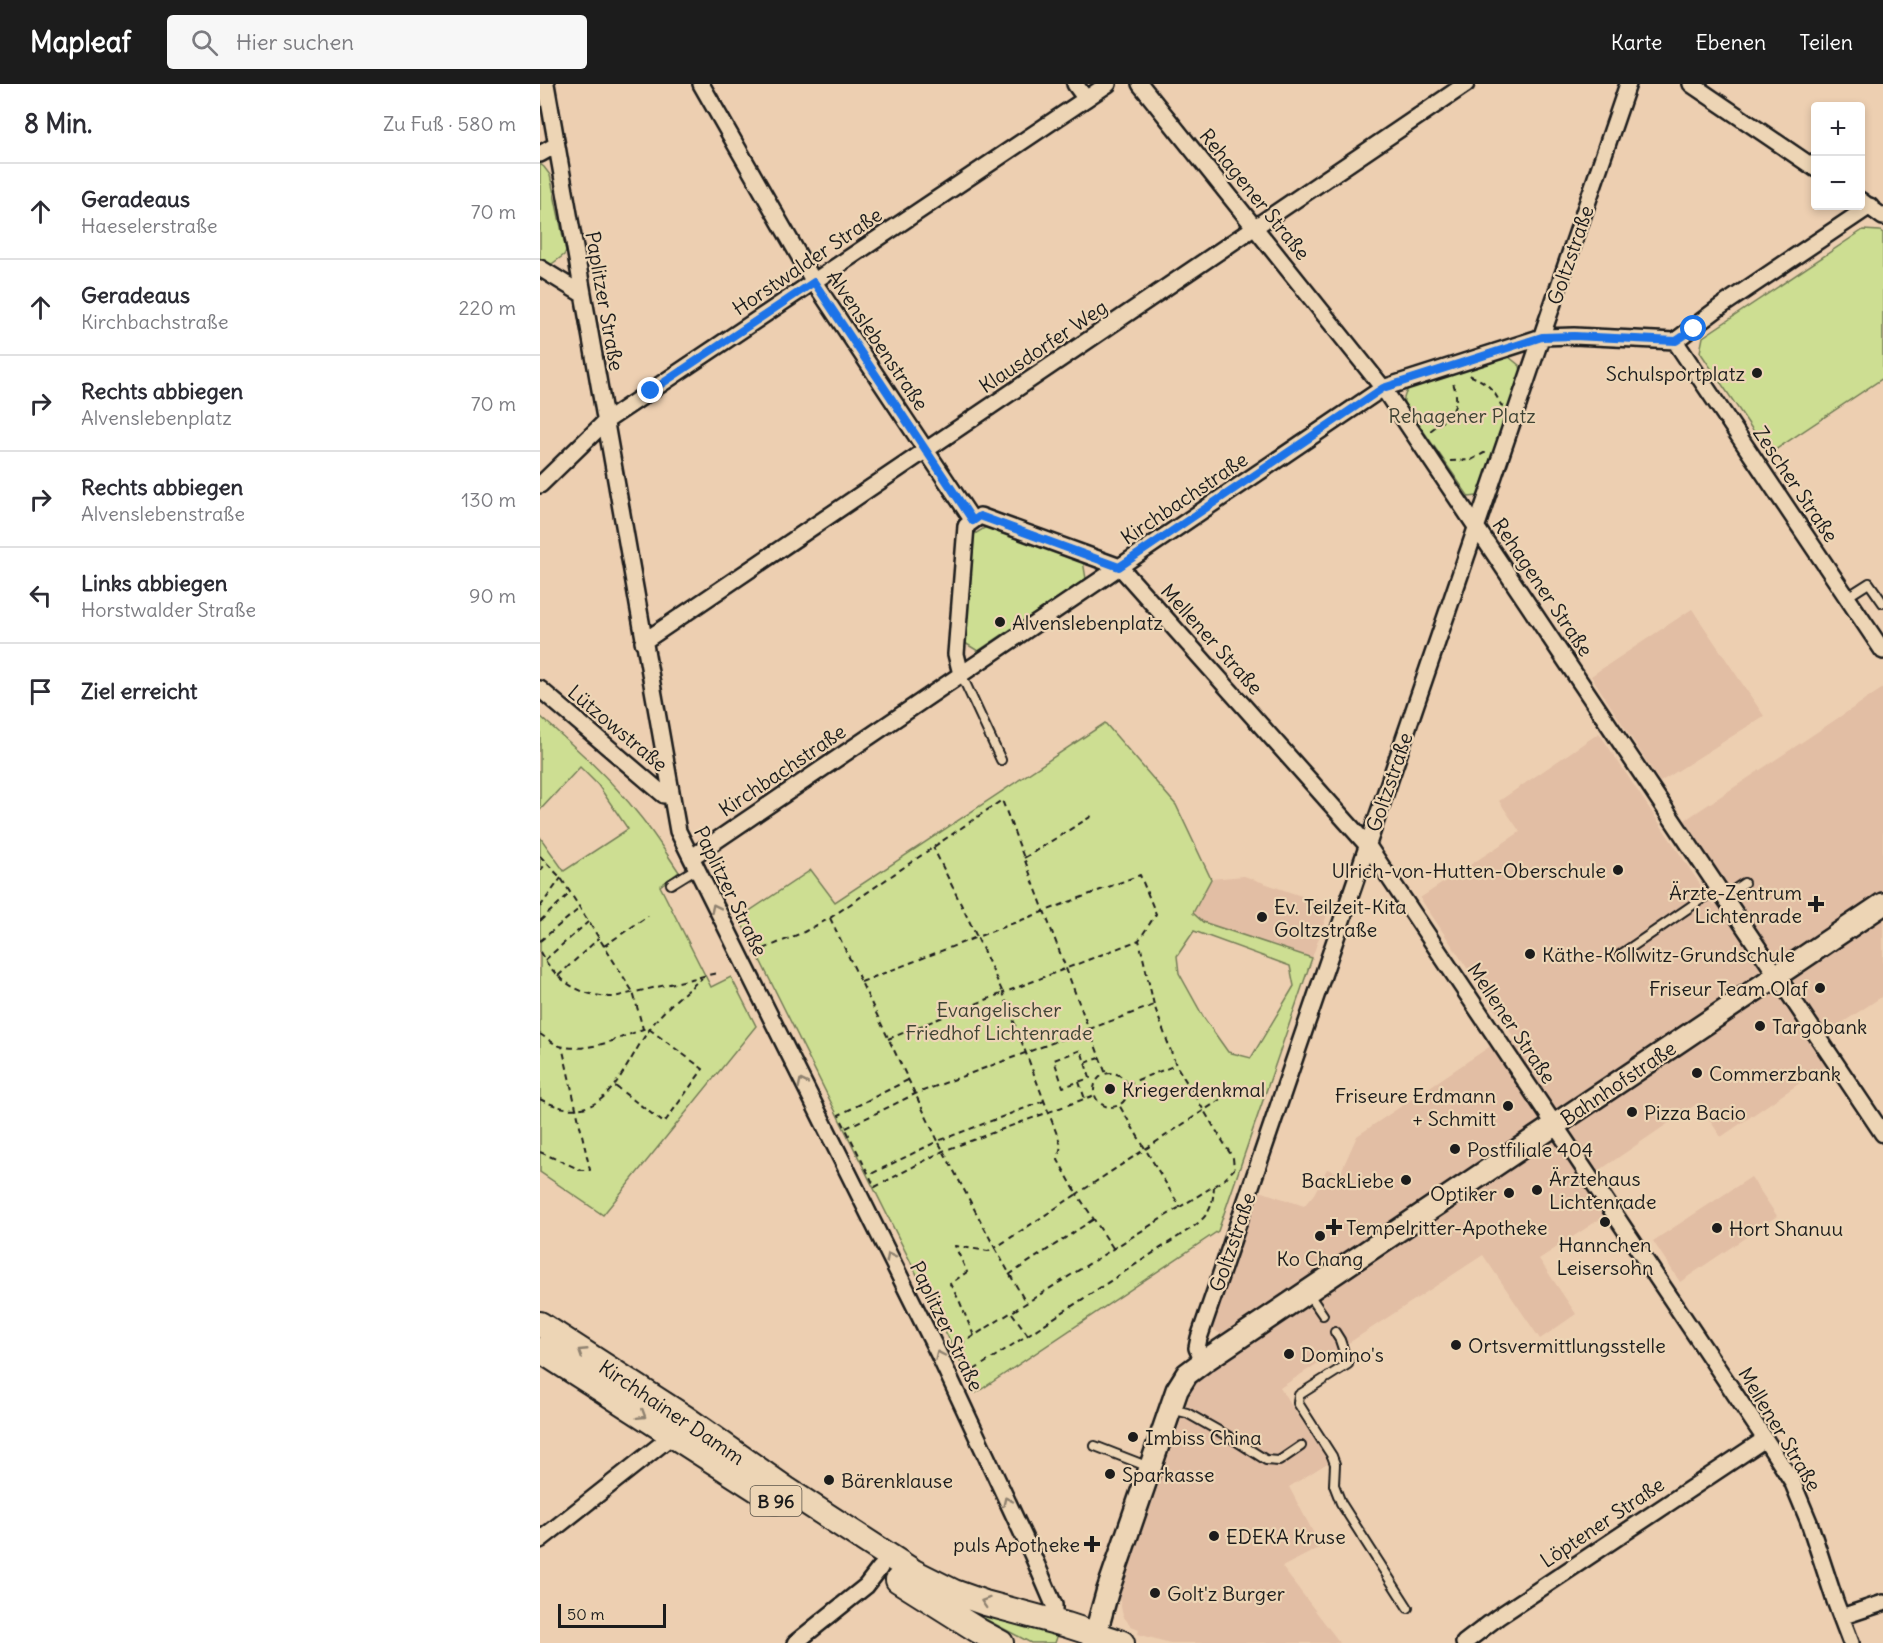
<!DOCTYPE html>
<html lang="de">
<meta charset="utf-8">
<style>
body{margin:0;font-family:Delius,sans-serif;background:#f7f7f7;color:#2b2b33}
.controls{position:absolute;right:18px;top:18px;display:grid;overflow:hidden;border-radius:6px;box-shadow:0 3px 9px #0003}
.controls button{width:54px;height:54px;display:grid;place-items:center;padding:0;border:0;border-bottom:2px solid #e1e1e2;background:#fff;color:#2b2b33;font:30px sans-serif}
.scale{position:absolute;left:18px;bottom:15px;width:108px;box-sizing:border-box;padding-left:6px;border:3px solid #1c1c1c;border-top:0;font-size:16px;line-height:21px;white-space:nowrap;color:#1c1c1c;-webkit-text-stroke:4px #edd5b5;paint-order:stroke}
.stop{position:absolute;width:18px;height:18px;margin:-14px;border:4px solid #1a73e8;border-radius:50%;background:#fff}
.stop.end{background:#1a73e8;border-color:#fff;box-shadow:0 2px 6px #0008}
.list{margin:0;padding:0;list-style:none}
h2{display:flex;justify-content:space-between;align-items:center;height:78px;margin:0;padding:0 24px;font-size:26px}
h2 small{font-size:20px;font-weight:400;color:#7c7c81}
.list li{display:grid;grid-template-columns:39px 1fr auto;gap:18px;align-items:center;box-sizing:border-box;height:96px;padding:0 24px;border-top:2px solid #e1e1e2}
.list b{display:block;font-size:22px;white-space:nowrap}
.list p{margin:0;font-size:20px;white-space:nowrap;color:#7c7c81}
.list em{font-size:20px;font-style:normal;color:#7c7c81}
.icon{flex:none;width:33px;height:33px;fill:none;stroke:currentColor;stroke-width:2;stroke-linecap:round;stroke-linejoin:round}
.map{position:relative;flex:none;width:1343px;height:1559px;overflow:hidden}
header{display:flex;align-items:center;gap:36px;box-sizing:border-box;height:84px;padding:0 30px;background:#1c1c1c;color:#fff}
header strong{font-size:28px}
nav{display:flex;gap:33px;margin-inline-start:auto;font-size:21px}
.search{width:420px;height:54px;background:#f7f7f7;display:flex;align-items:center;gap:15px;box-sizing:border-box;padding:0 21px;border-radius:6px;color:#7c7c81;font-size:22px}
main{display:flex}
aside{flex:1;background:#fff}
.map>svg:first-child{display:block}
</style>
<header>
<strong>Mapleaf</strong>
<div class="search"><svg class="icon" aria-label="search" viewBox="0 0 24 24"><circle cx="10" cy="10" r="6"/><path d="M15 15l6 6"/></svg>Hier suchen</div>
<nav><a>Karte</a><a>Ebenen</a><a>Teilen</a></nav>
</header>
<main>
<aside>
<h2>8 Min.<small>Zu Fuß · 580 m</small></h2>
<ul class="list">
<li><svg class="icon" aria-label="ahead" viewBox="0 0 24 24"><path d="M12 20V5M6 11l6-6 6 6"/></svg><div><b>Geradeaus</b><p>Haeselerstraße</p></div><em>70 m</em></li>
<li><svg class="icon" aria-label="ahead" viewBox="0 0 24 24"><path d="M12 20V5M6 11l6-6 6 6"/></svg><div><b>Geradeaus</b><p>Kirchbachstraße</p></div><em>220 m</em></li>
<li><svg class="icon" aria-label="right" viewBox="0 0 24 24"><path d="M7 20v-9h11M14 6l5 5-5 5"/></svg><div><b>Rechts abbiegen</b><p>Alvenslebenplatz</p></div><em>70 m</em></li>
<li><svg class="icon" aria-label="right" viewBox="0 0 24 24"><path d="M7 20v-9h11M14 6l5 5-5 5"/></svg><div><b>Rechts abbiegen</b><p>Alvenslebenstraße</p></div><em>130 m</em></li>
<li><svg class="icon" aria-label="left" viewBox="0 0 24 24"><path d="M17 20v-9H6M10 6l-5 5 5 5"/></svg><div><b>Links abbiegen</b><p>Horstwalder Straße</p></div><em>90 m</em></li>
<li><svg class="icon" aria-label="arrive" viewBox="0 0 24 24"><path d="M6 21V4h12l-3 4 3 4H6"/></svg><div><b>Ziel erreicht</b></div></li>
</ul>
</aside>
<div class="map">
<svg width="1343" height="1559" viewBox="0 0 1343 1559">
<rect width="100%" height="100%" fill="#edcfb1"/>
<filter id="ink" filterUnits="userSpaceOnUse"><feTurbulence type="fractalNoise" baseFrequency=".0167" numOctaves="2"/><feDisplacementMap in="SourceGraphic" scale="12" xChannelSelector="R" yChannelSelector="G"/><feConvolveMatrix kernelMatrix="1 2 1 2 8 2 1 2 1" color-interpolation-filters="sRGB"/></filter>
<g filter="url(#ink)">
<path fill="#e2bea4" d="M 1152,525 L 1224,632 L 1120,698 L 1051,592 Z
M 1343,604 L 1343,808 L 1242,876 L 1238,877 L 1145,736 Z
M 1059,649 L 1174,821 L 1179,818 L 1224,887 L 1017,1026 L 1013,1024 L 971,958 L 975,955 L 880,814 L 980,748 L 959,717 Z
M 704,792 L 790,822 L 772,874 L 663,838 L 653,829 L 671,795 Z
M 1343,835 L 1343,912 L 1285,950 L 1254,903 L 1254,895 Z
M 1236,908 L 1241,910 L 1289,979 L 1181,1053 L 1158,1019 L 1057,1088 L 1033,1055 L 1032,1048 L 1036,1040 L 1232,909 Z
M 952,961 L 1002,1034 L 1000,1039 L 683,1251 L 672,1245 L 717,1106 L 764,1122 L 774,1110 L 787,1085 L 800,1090 L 817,1052 Z
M 1015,1058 L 1022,1064 L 1066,1131 L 999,1175 L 1036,1230 L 1000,1255 L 943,1171 L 740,1304 L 789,1378 L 749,1403 L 781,1463 L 742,1483 L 800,1559 L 630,1559 L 598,1550 L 599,1545 L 591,1542 L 583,1532 L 579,1513 L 654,1299 L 673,1284 L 1007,1060 Z
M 1211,1093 L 1237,1132 L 1140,1198 L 1113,1157 Z"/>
<path fill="#cdde92" stroke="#747d57" stroke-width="1.5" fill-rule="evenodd" d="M 0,80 L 4,83 L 10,91 L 26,167 L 24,171 L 9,182 L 0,178 Z
M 1323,146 L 1340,147 L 1343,149 L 1343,294 L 1229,370 L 1160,268 L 1163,253 Z
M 969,273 L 980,282 L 981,287 L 940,409 L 937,412 L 929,413 L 864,319 C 863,314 866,306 871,303 Z
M 446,443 L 543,477 L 546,495 L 438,567 L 425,559 L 431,455 L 433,451 Z
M 0,632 C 35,663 70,694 99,731 C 114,749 126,769 139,788 L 120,802 L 171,903 L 191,893 L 216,942 L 63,1131 L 0,1088 L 0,753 L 24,787 L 88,745 L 58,701 L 40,683 L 0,726 Z
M 565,639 L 636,721 L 671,795 L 653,829 L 663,838 L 772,874 L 678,1147 L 436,1309 L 199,834 L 271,786 L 295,818 ZM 654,847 L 750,882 L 754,902 L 711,974 L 688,968 L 664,934 L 639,889 L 637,872 Z
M 409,1516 L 519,1547 L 515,1559 L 491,1559 Z"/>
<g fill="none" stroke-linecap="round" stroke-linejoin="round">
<g stroke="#1c1c1c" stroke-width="12">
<path id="lane" d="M 1307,513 L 1329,499 L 1343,519
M 421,590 L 461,676
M 131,800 L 157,784
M 1185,812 L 1204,799
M 1080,871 L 1179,803
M 768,1209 L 783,1231
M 795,1248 L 800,1256 L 808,1280 L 759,1311 L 758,1319 L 792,1372 L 795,1380 L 794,1401 L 801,1419 L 868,1524
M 631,1325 L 647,1329 L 693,1355 L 726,1376 L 739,1377 L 761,1362
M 555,1362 L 609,1383"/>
</g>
<g stroke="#1c1c1c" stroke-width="20">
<path id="street" d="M 6,0 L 138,747 L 400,1273 L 492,1470 L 514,1521 L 514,1538
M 161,0 L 274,198 L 433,437
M 535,0 L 546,15
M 600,0 L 843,304 L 1343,1050
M 1151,0 L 1276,85
M 0,70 L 16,61
M 1320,116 L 1343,133
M 0,184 L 42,210
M 1135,257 L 1343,567
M 0,401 L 66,337 L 568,0
M 103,558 L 926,0
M 421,590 L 416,570 L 426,442 L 440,432 L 580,483 L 828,762 L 1225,1355 L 1252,1397 L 1269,1438 L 1295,1517 L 1311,1559
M 0,605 L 124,711 L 131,709
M 152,773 L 843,304 L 1002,253 L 1034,252 L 1135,257 L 1180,223 L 1330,122
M 663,1278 L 657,1264 L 659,1254 L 1088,0
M 0,1456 L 133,1351 L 137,1345
M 1301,1533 L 1343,1519
M 255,1559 L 326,1502 L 340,1484
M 924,1559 L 958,1533 L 1225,1355"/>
</g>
<g stroke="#1c1c1c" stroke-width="26">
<path id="secondary" d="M 553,1559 L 567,1509 L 637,1306 L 647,1290 L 663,1278 L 1343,820"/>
</g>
<g stroke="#1c1c1c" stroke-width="28">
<path id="primary" d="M 0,1240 L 144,1333 L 246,1405 L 374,1488 L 414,1508 L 445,1519 L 527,1541 L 582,1559
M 0,1266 L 235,1417
M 358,1496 L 439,1547 L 461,1559"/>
</g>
<path stroke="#1c1c1c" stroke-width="2" stroke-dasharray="6 4.5" stroke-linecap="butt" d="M 930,291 L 931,292 C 947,298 954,306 961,321 L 963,322
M 890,347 C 911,330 923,325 912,296
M 910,377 L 931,376 L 944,369 L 947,369
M 0,772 L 21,794 L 93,908 L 103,945
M 484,774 L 555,730
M 0,787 L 7,778
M 0,823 L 21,794
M 290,834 L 398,1057 L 329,1091
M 0,837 L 30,809
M 0,857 L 40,824
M 64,862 L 108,832
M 0,868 C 16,897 41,913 74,913 L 177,889
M 214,869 L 264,848 L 290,834 L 462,716 L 566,990
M 5,876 L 48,838
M 18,892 L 59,854
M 321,898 L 437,853 L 393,763
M 0,950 C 6,954 14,960 20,962 C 48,969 78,955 103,945 L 109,945 L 163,985 L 124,1039 L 75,1002
M 348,955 L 463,909 L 437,853 L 600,791 L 616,830 L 599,856
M 545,979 L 550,994 L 523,1003 L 514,976 L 541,966 L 545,979 L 560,974
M554 1006a17 17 0 1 1 34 0a17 17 0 1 1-34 0Z
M 368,996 L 299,1031 L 335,1103 L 403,1067 L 555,1011
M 539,998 L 545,1015
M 587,1000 L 636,981
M 0,1015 C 65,1049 80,987 109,946 C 123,925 143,910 162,894
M 504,1017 L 398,1057 L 455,1164 L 537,1110 L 518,1076 L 521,1061 L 463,909 L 599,856 L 614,921 L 636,981 L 693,1074 L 694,1085 L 685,1095 L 640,1123 L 579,1021
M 306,1044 L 375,1010 L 614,921
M 0,1068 L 41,1086 L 50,1086 L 22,962
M 573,1164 L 537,1110 L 698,1004
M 469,1191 L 554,1135
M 472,1229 L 488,1251
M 434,1252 L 419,1216 L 410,1200 L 427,1188 L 415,1162 L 448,1167 L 455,1164 L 486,1219
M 411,1266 L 640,1123
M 434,1286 L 653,1143 C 669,1131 673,1123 674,1102"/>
<use href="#lane" stroke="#edd5b5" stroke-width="8"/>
<use href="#street" stroke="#edd5b5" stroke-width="15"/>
<use href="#secondary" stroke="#edd5b5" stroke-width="21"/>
<use href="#primary" stroke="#edd5b5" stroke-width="24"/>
</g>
<defs><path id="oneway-chevron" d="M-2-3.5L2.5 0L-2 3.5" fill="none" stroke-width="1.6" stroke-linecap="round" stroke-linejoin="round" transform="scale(1.5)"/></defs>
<g stroke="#8f8270">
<use href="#oneway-chevron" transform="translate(175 824) rotate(-116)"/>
<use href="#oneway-chevron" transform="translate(262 999) rotate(-116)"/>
<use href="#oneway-chevron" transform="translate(350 1173) rotate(-117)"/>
<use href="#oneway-chevron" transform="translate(42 1268) rotate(-147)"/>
<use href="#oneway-chevron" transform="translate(399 1271) rotate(-115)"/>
<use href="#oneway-chevron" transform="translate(102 1331) rotate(32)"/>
<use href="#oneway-chevron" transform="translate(467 1417) rotate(-115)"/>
<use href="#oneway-chevron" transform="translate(445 1518) rotate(-162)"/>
</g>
</g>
<g fill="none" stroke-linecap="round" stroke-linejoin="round" filter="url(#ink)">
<path stroke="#1a73e8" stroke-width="8" d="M 111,307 L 274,198 L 433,437 L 440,432 L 579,483 L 843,304 L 1002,253 L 1034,252 L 1136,257 L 1154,245"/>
</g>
<g fill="#1c1c1c" stroke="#edd5b5" stroke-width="2">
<circle cx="1217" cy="289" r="6"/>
<circle cx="460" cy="538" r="6"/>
<circle cx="1078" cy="786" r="6"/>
<path d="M1273 811h6v6h6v6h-6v6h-6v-6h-6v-6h6z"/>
<circle cx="722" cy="833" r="6"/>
<circle cx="990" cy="870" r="6"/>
<circle cx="1280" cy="904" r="6"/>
<circle cx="1220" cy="942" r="6"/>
<circle cx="1157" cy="989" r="6"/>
<circle cx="570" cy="1005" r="6"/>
<circle cx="968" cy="1022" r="6"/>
<circle cx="1092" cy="1028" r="6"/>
<circle cx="915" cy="1065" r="6"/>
<circle cx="866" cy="1096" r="6"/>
<circle cx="997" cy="1106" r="6"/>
<circle cx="969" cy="1109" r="6"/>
<circle cx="1065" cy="1138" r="6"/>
<path d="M791 1134h6v6h6v6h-6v6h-6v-6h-6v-6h6z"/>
<circle cx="1177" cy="1144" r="6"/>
<circle cx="780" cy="1152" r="6"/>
<circle cx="916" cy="1261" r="6"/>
<circle cx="749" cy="1270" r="6"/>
<circle cx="593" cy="1353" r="6"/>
<circle cx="570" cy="1390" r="6"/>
<circle cx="289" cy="1396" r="6"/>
<circle cx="674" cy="1452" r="6"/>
<path d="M549 1451h6v6h6v6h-6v6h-6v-6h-6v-6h6z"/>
<circle cx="615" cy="1509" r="6"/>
</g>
<g text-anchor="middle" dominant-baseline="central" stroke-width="4.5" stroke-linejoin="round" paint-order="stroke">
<rect fill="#edd5b5" stroke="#5b544a" stroke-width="1.5" x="210.5" y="1402" width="51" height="30" rx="4.5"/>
<g font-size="18" font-weight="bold" fill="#1c1c1c">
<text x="236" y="1417">B 96</text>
</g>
<g font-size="20" fill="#1c1c1c" stroke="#edd5b5">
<text transform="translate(715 110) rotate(51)">Rehagener Straße</text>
<text transform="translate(1030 171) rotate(-71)">Goltzstraße</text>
<text transform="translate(267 177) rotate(-34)">Horstwalder Straße</text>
<text transform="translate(65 217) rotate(80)">Paplitzer Straße</text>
<text transform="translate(338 256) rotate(56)">Alvenslebenstraße</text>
<text transform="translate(503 262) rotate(-34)">Klausdorfer Weg</text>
<text transform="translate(1256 400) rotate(56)">Zescher Straße</text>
<text transform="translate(644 414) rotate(-34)">Kirchbachstraße</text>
<text transform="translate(1003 503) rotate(56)">Rehagener Straße</text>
<text transform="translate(672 555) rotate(48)">Mellener Straße</text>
<text transform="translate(78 644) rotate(40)">Lützowstraße</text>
<text transform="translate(242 686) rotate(-34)">Kirchbachstraße</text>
<text transform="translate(849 698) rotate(-71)">Goltzstraße</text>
<text transform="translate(191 807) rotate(64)">Paplitzer Straße</text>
<text transform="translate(972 939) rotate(56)">Mellener Straße</text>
<text transform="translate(1078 999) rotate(-34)">Bahnhofstraße</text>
<text transform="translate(692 1158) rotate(-71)">Goltzstraße</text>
<text transform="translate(407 1242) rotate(64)">Paplitzer Straße</text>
<text transform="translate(132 1328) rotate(34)">Kirchhainer Damm</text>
<text transform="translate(1240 1345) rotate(59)">Mellener Straße</text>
<text transform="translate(1062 1438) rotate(-34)">Löptener Straße</text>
</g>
<g font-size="20" fill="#1c1c1c" stroke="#edd5b5" text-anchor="start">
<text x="1205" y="289" text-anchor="end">Schulsportplatz</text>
<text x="472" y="538">Alvenslebenplatz</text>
<text x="1066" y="786" text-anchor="end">Ulrich-von-Hutten-Oberschule</text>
<text x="1262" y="808" text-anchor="end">Ärzte-Zentrum<tspan x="1262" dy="23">Lichtenrade</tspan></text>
<text x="734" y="822">Ev. Teilzeit-Kita<tspan x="734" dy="23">Goltzstraße</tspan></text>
<text x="1002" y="870">Käthe-Kollwitz-Grundschule</text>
<text x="1268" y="904" text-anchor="end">Friseur Team Olaf</text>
<text x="1232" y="942">Targobank</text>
<text x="1169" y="989">Commerzbank</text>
<text x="582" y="1005">Kriegerdenkmal</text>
<text x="956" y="1011" text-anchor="end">Friseure Erdmann<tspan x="956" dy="23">+ Schmitt</tspan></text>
<text x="1104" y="1028">Pizza Bacio</text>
<text x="927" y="1065">Postfiliale 404</text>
<text x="1009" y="1094">Ärztehaus<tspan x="1009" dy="23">Lichtenrade</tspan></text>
<text x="854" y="1096" text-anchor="end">BackLiebe</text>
<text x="957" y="1109" text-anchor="end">Optiker</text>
<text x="806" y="1143">Tempelritter-Apotheke</text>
<text x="1189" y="1144">Hort Shanuu</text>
<text x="1065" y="1160" text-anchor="middle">Hannchen<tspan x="1065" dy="23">Leisersohn</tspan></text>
<text x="780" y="1174" text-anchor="middle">Ko Chang</text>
<text x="928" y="1261">Ortsvermittlungsstelle</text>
<text x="761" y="1270">Domino's</text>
<text x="605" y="1353">Imbiss China</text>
<text x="582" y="1390">Sparkasse</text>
<text x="301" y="1396">Bärenklause</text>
<text x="686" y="1452">EDEKA Kruse</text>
<text x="540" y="1460" text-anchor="end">puls Apotheke</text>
<text x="627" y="1509">Golt'z Burger</text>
</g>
<g font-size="20" fill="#3f4334" stroke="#edd5b5">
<text x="922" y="331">Rehagener Platz</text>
<text x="459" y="925">Evangelischer<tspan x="459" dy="23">Friedhof Lichtenrade</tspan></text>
</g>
</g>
</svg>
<div class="controls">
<button>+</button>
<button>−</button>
</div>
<div class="scale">50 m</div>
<div class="stop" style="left:1154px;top:245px"></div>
<div class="stop end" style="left:111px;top:307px"></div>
</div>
</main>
